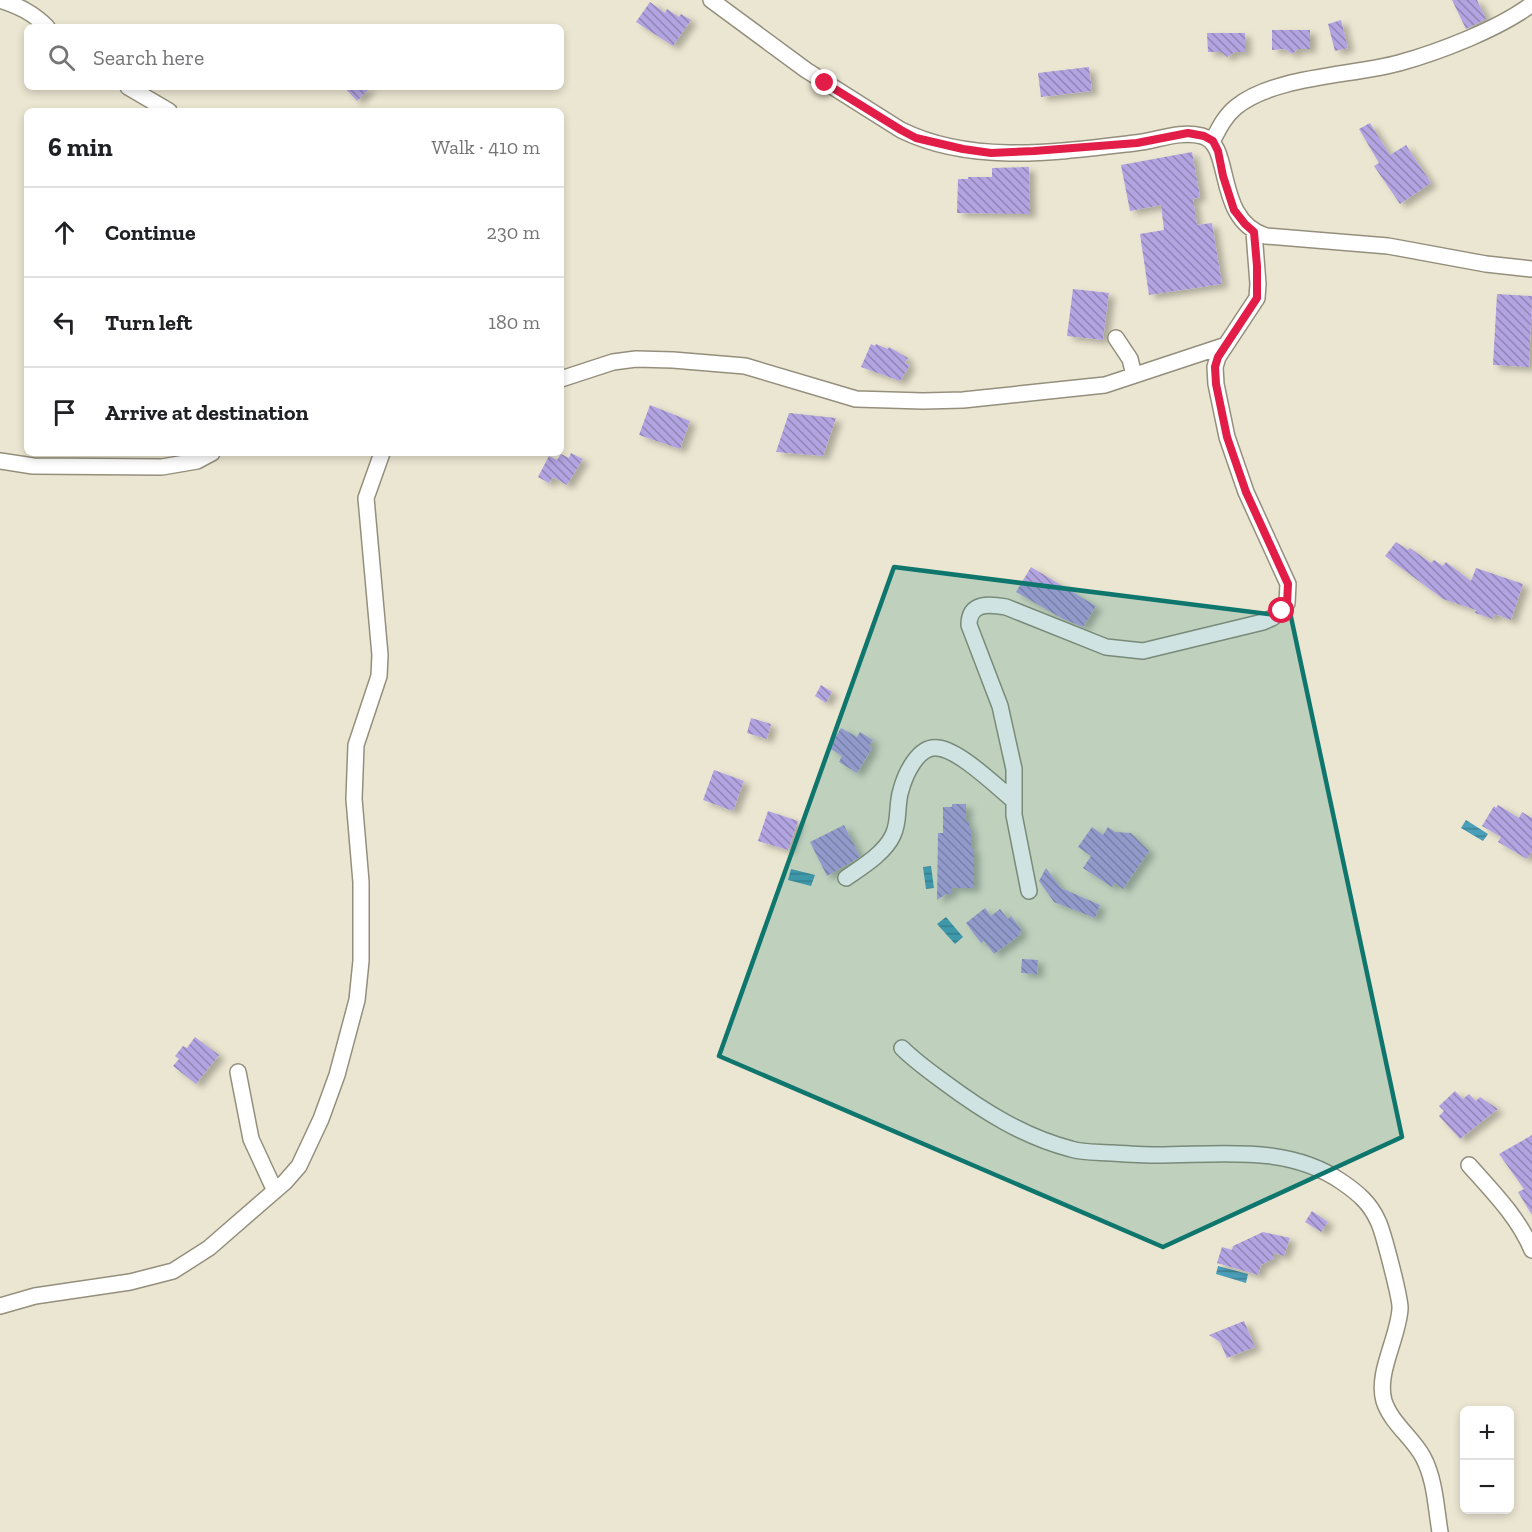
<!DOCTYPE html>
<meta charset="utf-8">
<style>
body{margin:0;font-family:"Zilla Slab",serif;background:#f6f6f6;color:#202124}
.controls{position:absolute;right:18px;bottom:18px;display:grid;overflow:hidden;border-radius:9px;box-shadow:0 3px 9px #0003}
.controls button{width:54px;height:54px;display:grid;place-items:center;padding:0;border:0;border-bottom:2px solid #e0e0e0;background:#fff;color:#202124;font:30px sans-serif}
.stop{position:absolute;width:18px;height:18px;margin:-14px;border:4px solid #e11d48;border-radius:50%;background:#fff}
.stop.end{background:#e11d48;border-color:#fff;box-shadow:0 2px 6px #0008}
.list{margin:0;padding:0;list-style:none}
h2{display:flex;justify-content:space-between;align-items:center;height:78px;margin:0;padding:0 24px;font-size:26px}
h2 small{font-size:20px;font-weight:400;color:#757577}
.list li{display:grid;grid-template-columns:39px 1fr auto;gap:18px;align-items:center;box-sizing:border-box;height:90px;padding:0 24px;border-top:2px solid #e0e0e0}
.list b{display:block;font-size:22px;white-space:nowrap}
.list em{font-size:20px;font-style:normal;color:#757577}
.icon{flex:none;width:33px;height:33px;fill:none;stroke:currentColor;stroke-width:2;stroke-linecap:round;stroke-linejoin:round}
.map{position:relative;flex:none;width:1532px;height:1532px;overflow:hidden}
.search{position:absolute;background:#fff;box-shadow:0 3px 9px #0003;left:24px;top:24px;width:540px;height:66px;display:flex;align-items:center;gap:15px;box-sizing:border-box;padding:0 21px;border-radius:9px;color:#757577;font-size:22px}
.panel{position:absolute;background:#fff;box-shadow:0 3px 9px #0003;left:24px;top:108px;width:540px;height:348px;border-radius:9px}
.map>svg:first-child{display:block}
</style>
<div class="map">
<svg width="1532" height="1532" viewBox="0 0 1532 1532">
<defs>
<pattern id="water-rules" width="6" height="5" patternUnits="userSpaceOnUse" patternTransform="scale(1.5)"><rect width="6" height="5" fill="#4b9fb9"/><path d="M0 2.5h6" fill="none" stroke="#3f8296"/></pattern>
<pattern id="building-back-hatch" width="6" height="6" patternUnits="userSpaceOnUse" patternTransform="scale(1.5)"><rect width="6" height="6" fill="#b2a3e1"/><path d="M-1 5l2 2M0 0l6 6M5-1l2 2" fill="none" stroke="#9185b6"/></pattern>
<filter id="shadow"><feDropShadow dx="6" dy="4" stdDeviation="3" flood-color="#0004"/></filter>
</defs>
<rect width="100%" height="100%" fill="#ebe6d1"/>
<path fill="url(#water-rules)" d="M 1466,820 L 1488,834 L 1483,841 L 1461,828 Z
M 931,866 L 934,888 L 926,889 L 923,867 Z
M 791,869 L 815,875 L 811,886 L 788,880 Z
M 946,917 L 963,937 L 955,944 L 937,924 Z
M 1218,1266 L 1248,1274 L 1246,1283 L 1216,1274 Z"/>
<path fill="url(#building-back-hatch)" filter="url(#shadow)" d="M 1452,0 L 1477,0 L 1486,19 L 1466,29 Z
M 650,2 L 665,13 L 667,9 L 679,17 L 681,14 L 691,20 L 673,46 L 636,22 Z
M 1341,20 L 1348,48 L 1335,51 L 1328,24 Z
M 1272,30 L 1310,30 L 1310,49 L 1298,49 L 1292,54 L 1285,49 L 1272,50 Z
M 1207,33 L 1245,33 L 1245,52 L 1235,52 L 1227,57 L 1221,52 L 1208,52 Z
M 1089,67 L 1092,91 L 1041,97 L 1038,73 Z
M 344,87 L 371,87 L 357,101 Z
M 1370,123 L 1390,155 L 1406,145 L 1431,183 L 1400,204 L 1374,166 L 1379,163 L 1359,129 Z
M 1192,152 L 1200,197 L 1193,199 L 1197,225 L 1212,223 L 1222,284 L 1149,295 L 1140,234 L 1164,230 L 1161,205 L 1130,211 L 1121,165 Z
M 1029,167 L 1030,214 L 957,213 L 958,179 L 968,179 L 968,177 L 992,177 L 992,168 Z
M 1073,289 L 1109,293 L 1103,340 L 1067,336 Z
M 1497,294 L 1532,296 L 1529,367 L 1493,365 Z
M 871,344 L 875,346 L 876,344 L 888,349 L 889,347 L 908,358 L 905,363 L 910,365 L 900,381 L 861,367 Z
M 650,405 L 690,421 L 680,449 L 639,435 Z
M 789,413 L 836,418 L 823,456 L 776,452 Z
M 571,453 L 583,459 L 567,485 L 553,477 L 549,483 L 538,477 L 549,456 L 557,460 L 561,454 L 569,458 Z
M 1396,542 L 1408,550 L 1410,548 L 1431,563 L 1434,560 L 1443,566 L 1446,562 L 1471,581 L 1476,568 L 1523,584 L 1511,620 L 1495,614 L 1493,619 L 1475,613 L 1476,610 L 1443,599 L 1385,556 Z
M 1031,567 L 1096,606 L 1083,627 L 1063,619 L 1016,592 Z
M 821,685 L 832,692 L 826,703 L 815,696 Z
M 751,718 L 771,724 L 767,739 L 747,733 Z
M 841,728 L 857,737 L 860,732 L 873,740 L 869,746 L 872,748 L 857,773 L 839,762 L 842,756 L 829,748 Z
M 714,770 L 744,781 L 733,811 L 703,800 Z
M 952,804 L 966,804 L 966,822 L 969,822 L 969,829 L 971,829 L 971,849 L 974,849 L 974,888 L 951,888 L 951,894 L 946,894 L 937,900 L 938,833 L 943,833 L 943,807 L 952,807 Z
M 1498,805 L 1519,818 L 1522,812 L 1532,818 L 1532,851 L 1527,859 L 1498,842 L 1501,837 L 1482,826 L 1494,806 L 1496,808 Z
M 768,811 L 798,821 L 788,850 L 758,841 Z
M 844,825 L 860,857 L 827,876 L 810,842 Z
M 1092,827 L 1103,835 L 1108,827 L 1115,832 L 1131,833 L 1149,851 L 1123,889 L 1115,883 L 1112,887 L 1083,868 L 1091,856 L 1078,847 Z
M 1046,868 L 1061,888 L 1100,905 L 1095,918 L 1054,902 L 1039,881 Z
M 985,908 L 991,916 L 1000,909 L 1008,919 L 1011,916 L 1021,929 L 1020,935 L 994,954 L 984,941 L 981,943 L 966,923 Z
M 1022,959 L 1038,960 L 1037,974 L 1021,973 Z
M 195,1037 L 219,1055 L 196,1084 L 173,1066 L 179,1059 L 175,1056 L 183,1046 L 187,1048 Z
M 1455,1091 L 1463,1099 L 1469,1094 L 1476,1101 L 1480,1097 L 1498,1109 L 1460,1139 L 1439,1116 L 1444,1111 L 1439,1106 Z
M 1532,1135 L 1532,1215 L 1518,1192 L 1524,1189 L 1499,1154 Z
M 1312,1211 L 1328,1222 L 1321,1232 L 1305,1222 Z
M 1263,1232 L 1290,1238 L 1284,1256 L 1274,1253 L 1273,1259 L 1261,1265 L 1258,1275 L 1217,1263 L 1222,1247 L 1232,1250 L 1233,1246 Z
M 1244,1321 L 1255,1347 L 1227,1358 L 1220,1342 L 1209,1335 Z"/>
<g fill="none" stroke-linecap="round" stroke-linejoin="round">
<g stroke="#948f7c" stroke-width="18">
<path id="minor" d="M 0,0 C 19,6 33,13 47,27
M 711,0 L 806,70 L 901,130 C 972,165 1058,152 1135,143 C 1157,141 1179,130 1202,136 C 1234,144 1213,219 1266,236 L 1388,246 L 1486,264 L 1532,269
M 128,87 L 169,111
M 1213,140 C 1219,128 1225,116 1236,107 C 1274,76 1351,76 1399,63 C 1439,52 1499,29 1532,4
M 1116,338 L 1130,359 L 1134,375
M 561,379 L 613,362 L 636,359 L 673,360 L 745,366 L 856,399 L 923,401 L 963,400 L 1105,385 L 1223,346
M 0,461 L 33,466 L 162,467 L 197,461 L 212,453
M 846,878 C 862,867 885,853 893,835 C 900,821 896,805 901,790 C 905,775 918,745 938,748 C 959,750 995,785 1013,800
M 1029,891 L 1014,815 L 1014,769 L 1000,706 L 969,625 C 969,602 989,604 1006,607 L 1106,647 L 1143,651 L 1263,622 L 1272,618 L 1282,611 L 1287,603 L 1288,584 L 1246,492 L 1227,437 L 1216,384 L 1215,367 L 1218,357 L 1257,298 L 1258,284 L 1254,232
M 902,1048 C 915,1061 929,1071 944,1082 C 983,1111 1024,1137 1071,1149 C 1084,1153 1099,1152 1112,1153 C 1127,1154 1142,1155 1157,1155 C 1220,1155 1288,1144 1342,1182 C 1358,1193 1370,1203 1378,1221 C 1383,1231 1401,1300 1400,1309 C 1398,1339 1376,1373 1384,1401 C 1391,1423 1413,1438 1423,1457 C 1435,1479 1436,1508 1440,1532
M 238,1072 L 251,1139 L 275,1191
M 1469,1165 C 1493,1192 1518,1217 1532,1250
M 0,1306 L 35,1296 L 130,1282 L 173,1271 L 209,1248 L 285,1182 L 299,1166 L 321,1119 L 337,1075 L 357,1000 L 361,961 L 361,882 L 354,799 L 356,745 L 379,676 L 380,655 L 366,498 L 382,453"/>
</g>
<use href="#minor" stroke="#fff" stroke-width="15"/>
</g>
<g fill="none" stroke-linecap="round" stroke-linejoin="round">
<path stroke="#e11d48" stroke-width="8" d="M 825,83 L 901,130 L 916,138 L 963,149 L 991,153 L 1034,151 L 1137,143 L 1188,133 L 1204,136 L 1213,141 L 1218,151 L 1223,176 L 1234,210 L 1245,224 L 1254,232 L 1257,266 L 1257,298 L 1218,357 L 1215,367 L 1216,384 L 1227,437 L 1246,492 L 1288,584 L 1287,603 L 1282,611"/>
</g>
<path fill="#0f766e" fill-opacity="0.2" stroke="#0f766e" stroke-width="4.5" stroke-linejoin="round" d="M 894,567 L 1291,617 L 1402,1137 L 1163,1247 L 719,1056 Z"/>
</svg>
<div class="controls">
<button>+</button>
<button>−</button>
</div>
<div class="stop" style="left:1282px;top:611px"></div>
<div class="stop end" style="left:825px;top:83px"></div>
<div class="search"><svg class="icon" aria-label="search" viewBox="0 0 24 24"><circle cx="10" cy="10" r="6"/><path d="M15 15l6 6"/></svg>Search here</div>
<section class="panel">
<h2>6 min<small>Walk · 410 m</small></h2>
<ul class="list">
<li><svg class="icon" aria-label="ahead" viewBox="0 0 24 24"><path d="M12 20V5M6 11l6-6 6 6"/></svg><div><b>Continue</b></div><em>230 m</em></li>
<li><svg class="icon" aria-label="left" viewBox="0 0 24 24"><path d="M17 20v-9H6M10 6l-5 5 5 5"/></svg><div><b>Turn left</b></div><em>180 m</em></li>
<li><svg class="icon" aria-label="arrive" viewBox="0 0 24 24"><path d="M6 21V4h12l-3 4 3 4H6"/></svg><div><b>Arrive at destination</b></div></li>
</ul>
</section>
</div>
